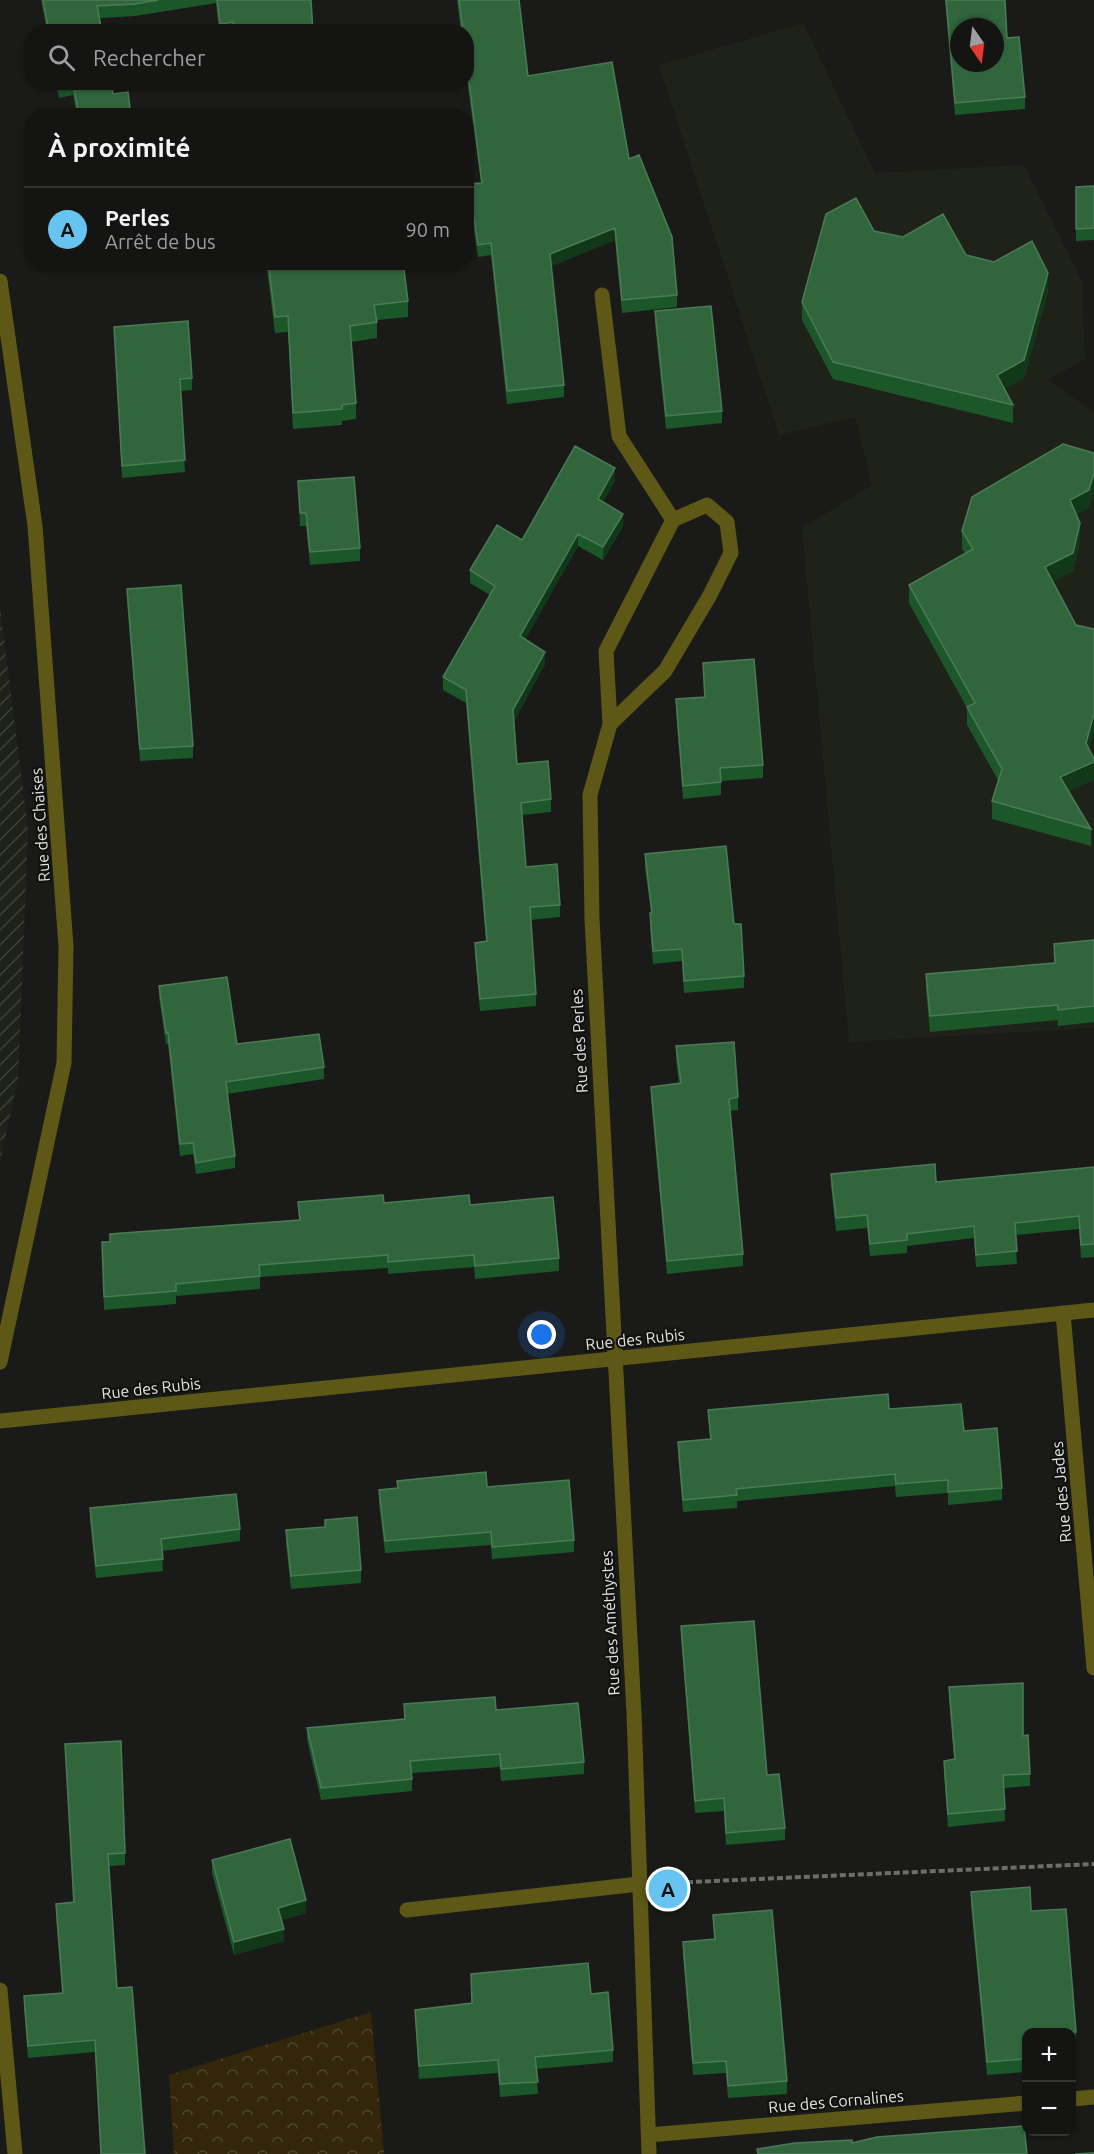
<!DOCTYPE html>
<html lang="fr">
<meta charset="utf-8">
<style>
body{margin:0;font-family:Ubuntu,sans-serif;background:#1d1d1b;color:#f1f3f6}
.controls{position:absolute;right:18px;bottom:18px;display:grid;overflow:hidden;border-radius:12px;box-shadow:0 2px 4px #0004}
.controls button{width:54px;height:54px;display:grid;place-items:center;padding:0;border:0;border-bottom:2px solid #333332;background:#141412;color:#f1f3f6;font:30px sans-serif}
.compass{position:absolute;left:950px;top:18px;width:54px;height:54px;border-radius:50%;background:#141412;box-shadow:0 2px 4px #0004;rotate:166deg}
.you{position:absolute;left:542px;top:1335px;width:21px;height:21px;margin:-15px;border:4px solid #fff;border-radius:50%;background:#1a73e8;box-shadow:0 0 0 9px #1a73e833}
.badge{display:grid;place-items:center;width:39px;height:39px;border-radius:50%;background:#67c4f0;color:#111;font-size:20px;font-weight:700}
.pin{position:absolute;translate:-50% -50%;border:3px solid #fff;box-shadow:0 2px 6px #0006}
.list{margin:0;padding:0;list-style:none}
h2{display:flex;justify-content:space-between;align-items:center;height:78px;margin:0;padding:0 24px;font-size:26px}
h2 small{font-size:20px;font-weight:400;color:#9d9e9f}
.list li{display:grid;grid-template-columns:39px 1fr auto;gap:18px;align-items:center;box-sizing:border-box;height:84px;padding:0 24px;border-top:2px solid #333332}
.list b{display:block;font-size:22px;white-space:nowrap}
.list p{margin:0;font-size:20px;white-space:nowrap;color:#9d9e9f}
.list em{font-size:20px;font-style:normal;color:#9d9e9f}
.icon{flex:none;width:33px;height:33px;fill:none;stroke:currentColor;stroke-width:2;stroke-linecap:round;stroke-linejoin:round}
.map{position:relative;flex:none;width:1094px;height:2154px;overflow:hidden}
.search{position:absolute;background:#141412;box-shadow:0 2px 4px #0004;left:24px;top:24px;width:450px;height:66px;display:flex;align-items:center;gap:15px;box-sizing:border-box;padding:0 21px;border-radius:24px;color:#9d9e9f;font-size:22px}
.panel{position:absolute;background:#141412;box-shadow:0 2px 4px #0004;left:24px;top:108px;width:450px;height:162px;border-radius:24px}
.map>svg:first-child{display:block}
</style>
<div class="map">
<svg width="1094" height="2154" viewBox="0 0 1094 2154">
<defs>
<pattern id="industrial-furrows" width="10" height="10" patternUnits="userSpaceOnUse" patternTransform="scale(1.5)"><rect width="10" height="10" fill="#1e2219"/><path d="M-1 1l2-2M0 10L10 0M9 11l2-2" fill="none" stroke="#3f423a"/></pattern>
<pattern id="forest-crowns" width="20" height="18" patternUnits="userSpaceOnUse" patternTransform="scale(1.5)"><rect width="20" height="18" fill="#33260a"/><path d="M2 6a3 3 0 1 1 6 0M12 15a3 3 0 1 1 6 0" fill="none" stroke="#50452d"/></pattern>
</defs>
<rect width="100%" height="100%" fill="#1a1b18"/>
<path fill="#1e2219" d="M 803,23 L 875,173 L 1024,165 L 1082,281 L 1085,359 L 1048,380 L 1094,412 L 1094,1028 L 849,1042 L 802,528 L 872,485 L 855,417 L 779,435 L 659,65 Z"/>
<path fill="url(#industrial-furrows)" d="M 0,607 L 28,830 L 18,1079 L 0,1161 Z"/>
<path fill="url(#forest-crowns)" d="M 371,2012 L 384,2154 L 174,2154 L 169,2075 Z"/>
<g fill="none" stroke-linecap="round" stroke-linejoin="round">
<path stroke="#6d6e6b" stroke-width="4" stroke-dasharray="6 3" stroke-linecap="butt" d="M 669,1883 L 1094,1864"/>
<path stroke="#5e5817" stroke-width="15" d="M 602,295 L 619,436 L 673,520"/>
<path stroke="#5e5817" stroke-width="15" d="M 0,281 L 35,526 L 66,946 L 64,1063 L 0,1362
M 610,724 L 665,671 L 710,595 L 731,553 L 727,522 L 707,505 L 673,520 L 606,651 L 610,724 L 590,795 L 592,919 L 634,1713 L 649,2154
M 1063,1313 L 1094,1668
M 0,1421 L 1094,1310
M 407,1910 L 639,1884
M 0,1990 L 15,2154
M 1072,2099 L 1094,2097
M 649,2135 L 1026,2103"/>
</g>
<path fill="#1b5729" d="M 41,0 L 315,0 L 311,0 L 313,32 L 219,32 L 216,3 L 135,16 L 100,18 L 102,32 L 47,32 Z
M 457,0 L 519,0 L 528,76 L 629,159 L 677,295 L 677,307 L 622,313 L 615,240 L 551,266 L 564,385 L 564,397 L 507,404 L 491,255 L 478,257 L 469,197 L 469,184 L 481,183 L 466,71 L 466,32 L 461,32 Z
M 945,0 L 1005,0 L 1007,38 L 1025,97 L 1025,109 L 955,115 Z
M 56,82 L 111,82 L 113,94 L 131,116 L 77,116 L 73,95 L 59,98 Z
M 1094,186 L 1094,240 L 1076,241 L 1076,187 Z
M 874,231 L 966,255 L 1048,291 L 1024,378 L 1004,389 L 1013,405 L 1013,423 L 833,379 L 802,320 L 802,302 Z
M 266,262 L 403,262 L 408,301 L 408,317 L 377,320 L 377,338 L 351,342 L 356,403 L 356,419 L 342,421 L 342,425 L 293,429 L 288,332 L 275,333 Z
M 655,311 L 722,411 L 722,423 L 666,429 L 655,324 Z
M 114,327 L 192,378 L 192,390 L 180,391 L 185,472 L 122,478 Z
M 298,481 L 360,548 L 360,561 L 310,565 L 306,526 L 300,526 Z
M 615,481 L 603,502 L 623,526 L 603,560 L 578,546 L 525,639 L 545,664 L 514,721 L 517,764 L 551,799 L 551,812 L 522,815 L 526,867 L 560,905 L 560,917 L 531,920 L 536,994 L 536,1006 L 480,1011 L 475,956 L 475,943 L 486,942 L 466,703 L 443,690 L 443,677 L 490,595 L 470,583 L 470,570 L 522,540 Z
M 1089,508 L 1076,514 L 1080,541 L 1073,571 L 1053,581 L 1069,791 L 1091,829 L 1091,846 L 992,819 L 992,801 L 998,780 L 967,725 L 967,708 L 909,603 L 909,585 L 965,553 L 962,549 L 962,531 Z
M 127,589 L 193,746 L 193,758 L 140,761 L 127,601 Z
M 703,663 L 763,765 L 763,778 L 721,781 L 721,795 L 683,799 L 676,712 L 676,699 L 704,697 Z
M 645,854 L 734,924 L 744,976 L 744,988 L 684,993 L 682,961 L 653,964 L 650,926 L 650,913 L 651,913 L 645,867 Z
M 1094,940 L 1094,1022 L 1058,1026 L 1058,1020 L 930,1032 L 926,990 L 926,974 L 1054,963 L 1054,944 Z
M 159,986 L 237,1044 L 324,1067 L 324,1079 L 227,1094 L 235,1156 L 235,1168 L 196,1174 L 193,1154 L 180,1156 L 168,1044 L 166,1044 L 159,997 Z
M 676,1046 L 738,1097 L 738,1110 L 730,1111 L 743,1254 L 743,1266 L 667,1274 L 651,1099 L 651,1087 L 679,1084 L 676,1059 Z
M 1094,1167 L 1094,1257 L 1081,1258 L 1079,1229 L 1015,1235 L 1017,1264 L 976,1267 L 974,1238 L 907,1246 L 907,1253 L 870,1256 L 867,1228 L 836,1231 L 831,1186 L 831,1174 L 936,1182 Z
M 298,1202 L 470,1205 L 559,1258 L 559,1271 L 475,1279 L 474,1267 L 388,1274 L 388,1268 L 260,1277 L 260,1289 L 176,1296 L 176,1304 L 104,1310 L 102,1242 L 110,1242 L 110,1234 L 299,1220 Z
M 889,1409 L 964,1431 L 1002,1488 L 1002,1500 L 948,1505 L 948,1493 L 896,1497 L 895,1486 L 737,1501 L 737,1508 L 683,1512 L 678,1454 L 678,1442 L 710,1440 L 708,1410 Z
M 397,1481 L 487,1487 L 574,1540 L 574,1552 L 492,1559 L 491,1545 L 385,1553 L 379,1503 L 379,1490 L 397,1489 Z
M 90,1508 L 240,1529 L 240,1541 L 162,1551 L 163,1571 L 96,1578 L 90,1520 Z
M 286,1530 L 361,1570 L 361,1583 L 291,1589 L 286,1543 Z
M 681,1626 L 767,1775 L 785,1828 L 785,1840 L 726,1845 L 724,1811 L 695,1813 L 681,1638 Z
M 949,1687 L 1023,1736 L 1030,1774 L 1030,1786 L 1004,1788 L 1005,1821 L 948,1827 L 944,1773 L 944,1761 L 954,1759 L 949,1700 Z
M 404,1704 L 496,1710 L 584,1762 L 584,1774 L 501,1781 L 500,1767 L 412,1773 L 412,1791 L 321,1800 L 307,1740 L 307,1728 L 404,1719 Z
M 65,1744 L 125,1853 L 125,1865 L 109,1866 L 117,1988 L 145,2154 L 101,2154 L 95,2052 L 28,2058 L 24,2008 L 24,1996 L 62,1993 L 56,1916 L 56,1904 L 73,1902 Z
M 212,1860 L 306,1913 L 281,1920 L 284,1941 L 234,1955 L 212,1873 Z
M 971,1892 L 1031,1911 L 1076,2032 L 1076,2045 L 1071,2045 L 1071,2032 L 1026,2032 L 1026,2072 L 987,2075 L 971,1905 Z
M 713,1915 L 787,2081 L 787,2094 L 728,2098 L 726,2073 L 693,2075 L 683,1955 L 683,1942 L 714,1939 Z
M 471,1974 L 591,1994 L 613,2050 L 613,2062 L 536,2069 L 538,2094 L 500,2097 L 498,2073 L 419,2079 L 415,2010 L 472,2004 Z"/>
<path fill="#12381a" d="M 615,228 L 615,240 L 550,267 L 550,254 Z
M 1048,273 L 1048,291 L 1024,378 L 997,393 L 997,375 Z
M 615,468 L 615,481 L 598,511 L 598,499 Z
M 1094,473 L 1094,491 L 1089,508 L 1070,518 L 1070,500 Z
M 623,514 L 623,526 L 603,560 L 603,547 Z
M 1080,523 L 1080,541 L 1073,571 L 1045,585 L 1045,567 Z
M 578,534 L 578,546 L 520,649 L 520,636 Z
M 545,652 L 545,664 L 513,722 L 513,710 Z
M 1094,714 L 1094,732 L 1086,761 L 1086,743 Z
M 1094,762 L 1094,780 L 1060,795 L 1060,777 Z
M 306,1900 L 306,1913 L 278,1921 L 278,1908 Z
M 284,1929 L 284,1941 L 234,1955 L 234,1942 Z"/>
<path fill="#31663d" stroke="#4c7a57" stroke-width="1.5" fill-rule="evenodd" d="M 43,0 L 158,0 L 135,4 L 97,6 L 102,32 L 49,32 Z
M 217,0 L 311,0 L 313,32 L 280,32 L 280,30 L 268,32 L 234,32 L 233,22 L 220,24 Z
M 459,0 L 519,0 L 528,76 L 612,62 L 629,159 L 639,155 L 672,237 L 677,295 L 622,300 L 615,228 L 550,254 L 564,385 L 507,391 L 491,243 L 478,245 L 469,184 L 482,183 L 466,59 L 466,32 L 463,32 Z
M 946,0 L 1005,0 L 1007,38 L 1019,37 L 1025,97 L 955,103 ZM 959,27 L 995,27 L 995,63 L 959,63 Z
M 59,82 L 111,82 L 113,94 L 128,92 L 131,116 L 79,116 L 73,83 L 59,85 Z
M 1094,186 L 1094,228 L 1076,229 L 1076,187 Z
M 856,198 L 874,231 L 903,237 L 943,214 L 966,255 L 994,262 L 1032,241 L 1048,273 L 1024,360 L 997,375 L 1013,405 L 833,362 L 802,302 L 826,214 Z
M 268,262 L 403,262 L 408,301 L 374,305 L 377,322 L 350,326 L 356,403 L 342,405 L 342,409 L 293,413 L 288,316 L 275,317 Z
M 711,306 L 722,411 L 666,416 L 655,311 Z
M 188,321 L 192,378 L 180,379 L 185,460 L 122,466 L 114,327 Z
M 1063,444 L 1094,453 L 1094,473 L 1089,490 L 1070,500 L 1080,523 L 1073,553 L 1045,567 L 1076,625 L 1094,629 L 1094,714 L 1086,743 L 1094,759 L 1094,762 L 1060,777 L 1091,829 L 992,801 L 1002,769 L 967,707 L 975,703 L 909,585 L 973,549 L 962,531 L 972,497 Z
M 575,446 L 615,468 L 598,499 L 623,514 L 603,547 L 578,534 L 520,636 L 545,652 L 513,710 L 517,764 L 548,761 L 551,799 L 521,803 L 526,867 L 557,864 L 560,905 L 530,907 L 536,994 L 480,999 L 475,943 L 487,941 L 466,690 L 443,677 L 495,586 L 470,570 L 497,525 L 522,540 Z
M 354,477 L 360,548 L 310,552 L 306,513 L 300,513 L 298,481 Z
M 181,585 L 193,746 L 140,749 L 127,589 Z
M 754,659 L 763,765 L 720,768 L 721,782 L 683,786 L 676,699 L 705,697 L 703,663 Z
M 726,846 L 734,924 L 741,924 L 744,976 L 684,981 L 682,949 L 653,951 L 650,913 L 652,913 L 645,854 Z
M 1094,940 L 1094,1006 L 1058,1010 L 1058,1005 L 930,1016 L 926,974 L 1055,963 L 1054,944 Z
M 227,977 L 237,1044 L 319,1034 L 324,1067 L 226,1082 L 235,1156 L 196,1163 L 193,1143 L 180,1144 L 168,1032 L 166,1033 L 159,986 Z
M 734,1042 L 738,1097 L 729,1099 L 743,1254 L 667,1261 L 651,1087 L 681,1083 L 676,1046 Z
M 935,1164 L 936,1182 L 1094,1167 L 1094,1244 L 1081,1245 L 1079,1216 L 1015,1223 L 1017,1251 L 976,1255 L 974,1226 L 907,1234 L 907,1240 L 870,1244 L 867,1215 L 836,1218 L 831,1174 Z
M 383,1195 L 384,1203 L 469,1195 L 470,1205 L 553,1197 L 559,1258 L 475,1266 L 474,1255 L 388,1262 L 388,1255 L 259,1265 L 260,1276 L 176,1284 L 176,1291 L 104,1297 L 102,1242 L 110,1242 L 110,1234 L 300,1220 L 298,1202 Z
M 888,1394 L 889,1409 L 961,1404 L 964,1431 L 997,1428 L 1002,1488 L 948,1492 L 948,1480 L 896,1484 L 895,1474 L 736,1489 L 737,1495 L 683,1500 L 678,1442 L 711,1439 L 708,1410 Z
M 486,1472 L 487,1487 L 569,1480 L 574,1540 L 492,1547 L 491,1532 L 385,1541 L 379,1490 L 398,1488 L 397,1481 Z
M 236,1494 L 240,1529 L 161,1539 L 163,1559 L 96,1566 L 90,1508 Z
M 357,1517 L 361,1570 L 291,1576 L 286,1530 L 325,1527 L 325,1520 Z
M 754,1621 L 767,1775 L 779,1774 L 785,1828 L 726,1833 L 724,1798 L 695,1801 L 681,1626 Z
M 1023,1683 L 1023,1736 L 1028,1735 L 1030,1774 L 1003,1775 L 1005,1809 L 948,1814 L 944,1761 L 955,1759 L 949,1687 Z
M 495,1697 L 496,1710 L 578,1703 L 584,1762 L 501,1769 L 500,1754 L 410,1761 L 412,1779 L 321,1788 L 307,1728 L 405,1719 L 404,1704 Z
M 121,1741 L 125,1853 L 108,1854 L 117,1988 L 132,1987 L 145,2154 L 101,2154 L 95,2040 L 28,2046 L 24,1996 L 63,1993 L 56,1904 L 74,1902 L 65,1744 Z
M 290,1839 L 306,1900 L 278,1908 L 284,1929 L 234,1942 L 212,1860 Z
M 1030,1887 L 1031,1911 L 1066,1909 L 1076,2032 L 1026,2032 L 1026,2059 L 987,2062 L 971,1892 Z
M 772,1910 L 787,2081 L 728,2086 L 726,2061 L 693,2063 L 683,1942 L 715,1939 L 713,1915 Z
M 588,1963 L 591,1994 L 608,1992 L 613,2050 L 535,2057 L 538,2082 L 500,2084 L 498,2060 L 419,2066 L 415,2010 L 472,2003 L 471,1974 Z
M 1024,2126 L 1027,2154 L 758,2154 L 757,2149 L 795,2143 L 852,2140 L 852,2143 L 877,2137 Z
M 1094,2153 L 1094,2154 L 1075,2154 Z"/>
<g text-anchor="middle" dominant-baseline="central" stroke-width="4.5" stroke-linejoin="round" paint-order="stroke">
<g font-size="16" fill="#e3e4e2" stroke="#11120f">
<text transform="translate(40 825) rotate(-94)">Rue des Chaises</text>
<text transform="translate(579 1041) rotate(-93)">Rue des Perles</text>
<text transform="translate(635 1339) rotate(-6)">Rue des Rubis</text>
<text transform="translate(151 1388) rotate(-6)">Rue des Rubis</text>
<text transform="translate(1061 1492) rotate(-95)">Rue des Jades</text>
<text transform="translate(610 1623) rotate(-93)">Rue des Améthystes</text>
<text transform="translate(836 2101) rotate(-5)">Rue des Cornalines</text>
</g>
</g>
</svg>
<div class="controls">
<button>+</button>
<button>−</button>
</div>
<svg class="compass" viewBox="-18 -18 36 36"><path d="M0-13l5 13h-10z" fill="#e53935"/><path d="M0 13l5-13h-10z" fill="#9d9e9f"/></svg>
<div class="you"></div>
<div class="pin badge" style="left:668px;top:1889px">A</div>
<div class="search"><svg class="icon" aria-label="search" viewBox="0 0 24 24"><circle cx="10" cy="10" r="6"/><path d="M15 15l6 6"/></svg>Rechercher</div>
<section class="panel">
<h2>À proximité<small></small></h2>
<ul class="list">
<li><span class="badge">A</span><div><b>Perles</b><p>Arrêt de bus</p></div><em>90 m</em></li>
</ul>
</section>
</div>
